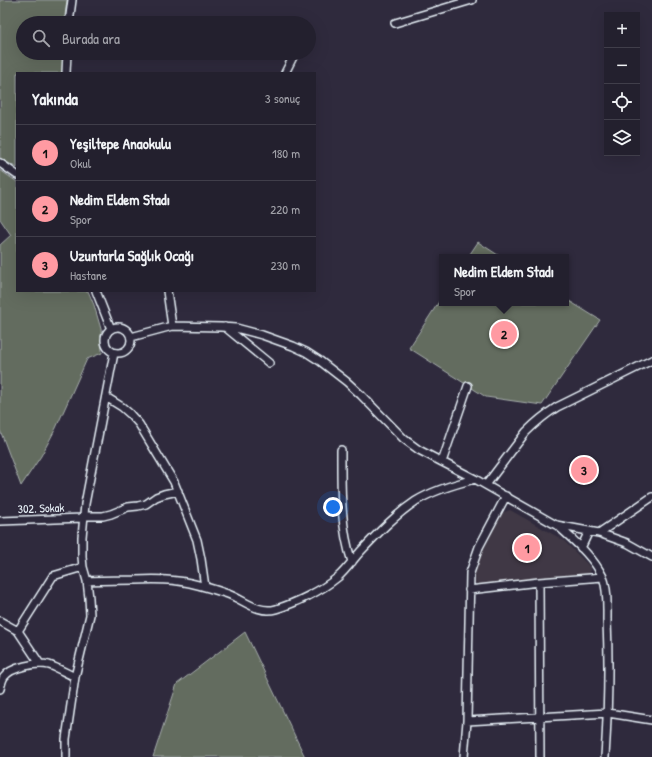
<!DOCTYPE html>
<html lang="tr">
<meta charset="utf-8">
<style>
body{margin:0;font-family:"Patrick Hand",sans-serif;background:#2f2d3a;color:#f1f3f6}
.controls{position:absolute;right:12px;top:12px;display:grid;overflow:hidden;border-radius:0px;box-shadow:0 4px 16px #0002}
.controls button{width:36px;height:36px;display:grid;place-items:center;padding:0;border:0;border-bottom:1px solid #403e4a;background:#23202e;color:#f1f3f6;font:20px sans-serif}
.you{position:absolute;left:333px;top:507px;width:14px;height:14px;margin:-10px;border:3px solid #fff;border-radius:50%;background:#1a73e8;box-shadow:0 0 0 6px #1a73e833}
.badge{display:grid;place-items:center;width:26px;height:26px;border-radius:50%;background:#ff9aa2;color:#111;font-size:13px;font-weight:700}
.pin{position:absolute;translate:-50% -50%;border:2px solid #fff;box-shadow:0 1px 4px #0006}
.popup{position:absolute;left:439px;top:254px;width:130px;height:52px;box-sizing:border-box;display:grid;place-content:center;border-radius:0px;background:#23202e;filter:drop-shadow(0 1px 3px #0005);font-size:13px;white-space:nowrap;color:#a3a3aa}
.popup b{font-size:15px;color:#f1f3f6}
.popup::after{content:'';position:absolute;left:50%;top:100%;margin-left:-8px;border:8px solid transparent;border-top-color:#23202e}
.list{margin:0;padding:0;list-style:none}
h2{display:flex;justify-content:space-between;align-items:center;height:52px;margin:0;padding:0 16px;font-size:17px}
h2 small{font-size:13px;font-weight:400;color:#a3a3aa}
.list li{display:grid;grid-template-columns:26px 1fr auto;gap:12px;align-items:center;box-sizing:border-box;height:56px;padding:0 16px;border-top:1px solid #403e4a}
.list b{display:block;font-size:15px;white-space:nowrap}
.list p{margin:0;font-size:13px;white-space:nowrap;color:#a3a3aa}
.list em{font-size:13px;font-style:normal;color:#a3a3aa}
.icon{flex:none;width:22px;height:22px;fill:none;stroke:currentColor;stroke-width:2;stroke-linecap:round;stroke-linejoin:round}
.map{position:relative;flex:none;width:652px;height:757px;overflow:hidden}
.search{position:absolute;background:#23202e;box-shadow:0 4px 16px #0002;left:16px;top:16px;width:300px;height:44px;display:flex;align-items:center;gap:10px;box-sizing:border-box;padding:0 14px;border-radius:22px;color:#a3a3aa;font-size:15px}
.panel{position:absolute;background:#23202e;box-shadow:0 4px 16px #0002;left:16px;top:72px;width:300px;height:220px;border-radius:0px}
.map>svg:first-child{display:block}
</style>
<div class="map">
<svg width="652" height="757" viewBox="0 0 652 757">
<rect width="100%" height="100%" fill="#2f2a3d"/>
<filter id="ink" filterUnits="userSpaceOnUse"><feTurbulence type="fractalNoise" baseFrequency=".025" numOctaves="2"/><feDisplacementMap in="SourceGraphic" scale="8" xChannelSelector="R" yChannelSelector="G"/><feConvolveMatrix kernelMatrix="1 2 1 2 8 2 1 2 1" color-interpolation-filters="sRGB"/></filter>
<g filter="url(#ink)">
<path fill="#403844" d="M 510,510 L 563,540 L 589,566 L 591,570 L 589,575 L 548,578 L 476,585 L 475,578 L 475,572 L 480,556 L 502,513 Z"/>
<path fill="#646c5f" stroke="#a6aeac" d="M 0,0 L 67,0 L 64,23 L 23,23 L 23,53 L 63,53 L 62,73 L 17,73 L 17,168 L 0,158 Z
M 0,170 L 17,182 L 17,291 L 88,291 L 94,305 L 101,329 L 102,353 L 87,359 L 56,428 L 41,456 L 21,486 L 0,430 L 0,245 L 11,235 L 0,219 Z
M 478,242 L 501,257 L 468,257 Z
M 442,297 L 442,303 L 566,303 L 566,299 L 600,320 L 542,405 L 486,397 L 409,348 Z
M 245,632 L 305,757 L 153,757 L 177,684 Z"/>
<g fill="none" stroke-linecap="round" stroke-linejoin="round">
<g stroke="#e8f1f8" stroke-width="10">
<path id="minor" d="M 69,23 L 72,0
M 395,23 L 472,0
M 66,73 L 67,53
M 285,73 L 294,55
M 0,163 L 17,175
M 96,291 L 111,329
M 167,291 L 172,326
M 225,327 L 269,363
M105 340a13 13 0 1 1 26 0a13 13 0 1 1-26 0Z
M 131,337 L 172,326 L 221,327 L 236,328 L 262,335 L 293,346 L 306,352 L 320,361 L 347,382 L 361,395 L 404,439 L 419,450 L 475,479 L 556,525 L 599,533 L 627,543 L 652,557
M 106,397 L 122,407 L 130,414 L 139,424 L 174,482 L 197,540 L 201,559 L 205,587
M 341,450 C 341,487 340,526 352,562
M 442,462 L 468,386
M 486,485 L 526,432 C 536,422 546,414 557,407 L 652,360
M 506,496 L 479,547 L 470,573 L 467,721 L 608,713 L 652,720
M 83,516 L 103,516 L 111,514 L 128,507 L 138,506 L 146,504 L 156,497 L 164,494 L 178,491
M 0,521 L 83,518
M 557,525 C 573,540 593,556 603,577 C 608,590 607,606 607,620 C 609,665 608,711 605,757
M 599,533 L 652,497
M 581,548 L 589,531
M 87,581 C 103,580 119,580 136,580 C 154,579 172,579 190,583 C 203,586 216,590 228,594 C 244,600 258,614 276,609 C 296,603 321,591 338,577 C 346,570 353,560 360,552 C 377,534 395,515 416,501 C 434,490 455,484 475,479
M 539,582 L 540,757
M 469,590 L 539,582 L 603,577
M 0,621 L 18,631 L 40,664
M 18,631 L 53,576 L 83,567
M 0,689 C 1,685 2,680 4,677 C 11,667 37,662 49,665 C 58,668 66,673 75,677
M 66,757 L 66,739 L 75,677 L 90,615 L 89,598 L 87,581 L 83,567 L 82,557 L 82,537 L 85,504 L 114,353
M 464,757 L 467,721"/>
</g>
<use href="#minor" stroke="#2f2a3d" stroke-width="7"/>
</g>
</g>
<g text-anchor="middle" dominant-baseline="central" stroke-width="3" stroke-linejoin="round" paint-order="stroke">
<g font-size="12" fill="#e8f1f8" stroke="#2f2a3d">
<text transform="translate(41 508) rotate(-2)">302. Sokak</text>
</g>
</g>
</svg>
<div class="controls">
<button>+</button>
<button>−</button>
<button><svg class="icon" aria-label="locate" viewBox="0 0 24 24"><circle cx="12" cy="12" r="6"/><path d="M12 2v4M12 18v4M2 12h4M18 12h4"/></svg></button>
<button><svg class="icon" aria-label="layers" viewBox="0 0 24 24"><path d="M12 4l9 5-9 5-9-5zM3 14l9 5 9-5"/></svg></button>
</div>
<div class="you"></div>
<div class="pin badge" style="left:527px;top:548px">1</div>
<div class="pin badge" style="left:504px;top:334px">2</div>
<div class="popup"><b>Nedim Eldem Stadı</b>Spor</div>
<div class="pin badge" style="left:584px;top:470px">3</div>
<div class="search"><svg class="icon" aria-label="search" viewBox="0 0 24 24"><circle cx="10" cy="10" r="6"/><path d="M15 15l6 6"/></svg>Burada ara</div>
<section class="panel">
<h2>Yakında<small>3 sonuç</small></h2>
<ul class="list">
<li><span class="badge">1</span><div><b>Yeşiltepe Anaokulu</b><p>Okul</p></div><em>180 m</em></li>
<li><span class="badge">2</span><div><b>Nedim Eldem Stadı</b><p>Spor</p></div><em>220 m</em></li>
<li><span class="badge">3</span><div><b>Uzuntarla Sağlık Ocağı</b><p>Hastane</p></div><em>230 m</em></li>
</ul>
</section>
</div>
